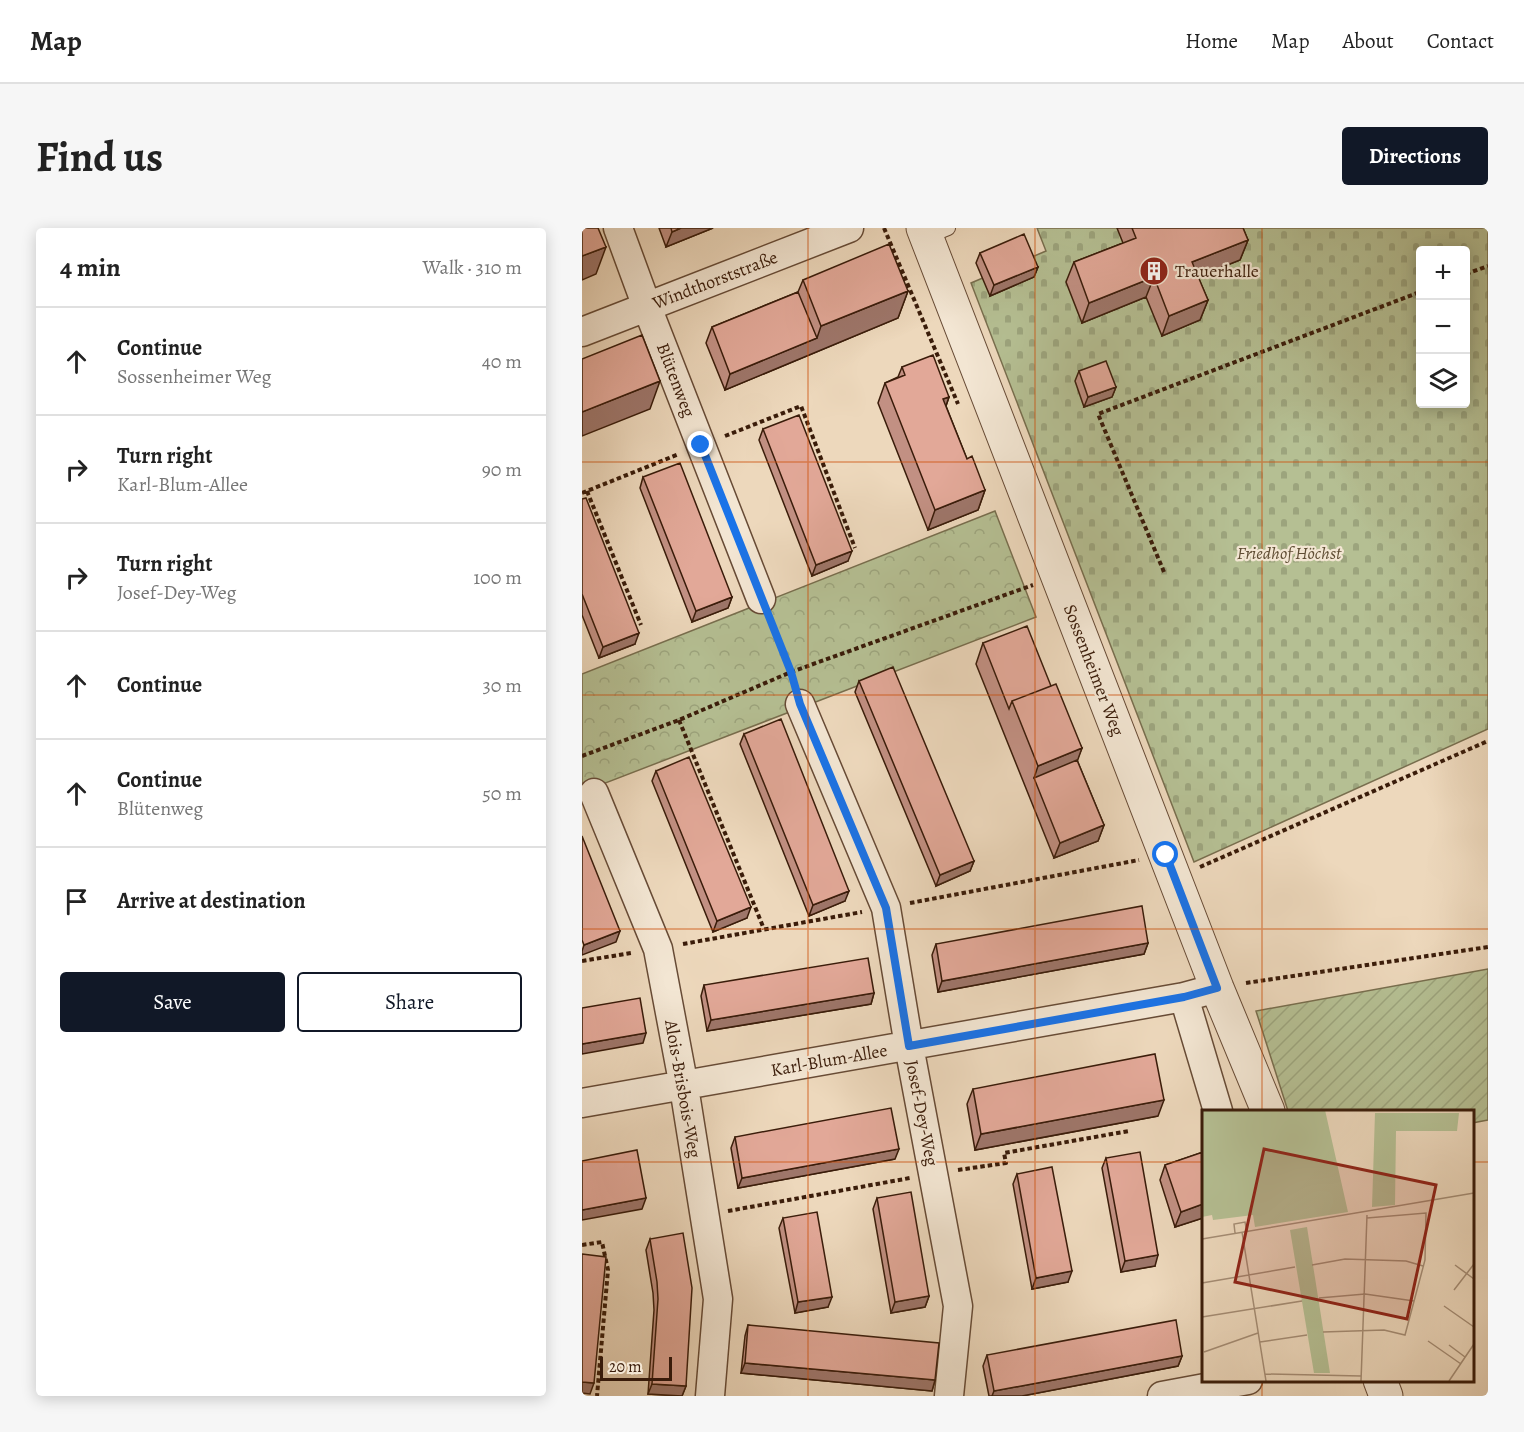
<!DOCTYPE html>
<meta charset="utf-8">
<style>
body{margin:0;font-family:Alegreya,serif;background:#f6f6f6;color:#222}
.controls{position:absolute;right:18px;top:18px;display:grid;overflow:hidden;border-radius:6px;box-shadow:0 3px 15px #0003}
.controls button{width:54px;height:54px;display:grid;place-items:center;padding:0;border:0;border-bottom:2px solid #e0e0e0;background:#fff;color:#222;font:30px sans-serif}
.scale{position:absolute;left:18px;bottom:15px;width:72px;box-sizing:border-box;padding-left:6px;border:3px solid #3a1c0a;border-top:0;font-size:16px;line-height:21px;white-space:nowrap;color:#3a1c0a;-webkit-text-stroke:4px #f3e6d3;paint-order:stroke}
.stop{position:absolute;width:18px;height:18px;margin:-14px;border:4px solid #1a73e8;border-radius:50%;background:#fff}
.stop.end{background:#1a73e8;border-color:#fff;box-shadow:0 2px 6px #0008}
.list{margin:0;padding:0;list-style:none}
h2{display:flex;justify-content:space-between;align-items:center;height:78px;margin:0;padding:0 24px;font-size:26px}
h2 small{font-size:20px;font-weight:400;color:#767676}
.list li{display:grid;grid-template-columns:39px 1fr auto;gap:18px;align-items:center;box-sizing:border-box;height:108px;padding:0 24px;border-top:2px solid #e0e0e0}
.list b{display:block;font-size:22px;white-space:nowrap}
.list p{margin:0;font-size:20px;white-space:nowrap;color:#767676}
.list em{font-size:20px;font-style:normal;color:#767676}
.actions{display:flex;gap:12px;padding:18px 24px}
.actions a{flex:1;padding:14px 0;border:2px solid #111827;border-radius:6px;text-align:center;font-size:21px;color:#111827}
.actions .main{background:#111827;color:#fff}
.icon{flex:none;width:33px;height:33px;fill:none;stroke:currentColor;stroke-width:2;stroke-linecap:round;stroke-linejoin:round}
.map{position:relative;flex:none;width:906px;height:1168px;overflow:hidden;border-radius:6px}
header{display:flex;align-items:center;gap:36px;box-sizing:border-box;height:84px;padding:0 30px;background:#fff;border-bottom:2px solid #e0e0e0}
header strong{font-size:28px}
nav{display:flex;gap:33px;margin-inline-start:auto;font-size:21px}
.intro{display:flex;align-items:center;justify-content:space-between;box-sizing:border-box;height:144px;padding:0 36px}
h1{margin:0;font-size:42px}
.button{padding:15px 27px;border-radius:6px;background:#111827;color:#fff;font-size:21px;font-weight:700}
main{display:flex;gap:36px;padding:0 36px}
aside{flex:1;background:#fff;border-radius:6px;box-shadow:0 3px 15px #0003}
.map>svg:first-child{display:block}
</style>
<header>
<strong>Map</strong>
<nav><a>Home</a><a>Map</a><a>About</a><a>Contact</a></nav>
</header>
<div class="intro"><h1>Find us</h1><a class="button">Directions</a></div>
<main>
<aside>
<h2>4 min<small>Walk · 310 m</small></h2>
<ul class="list">
<li><svg class="icon" aria-label="ahead" viewBox="0 0 24 24"><path d="M12 20V5M6 11l6-6 6 6"/></svg><div><b>Continue</b><p>Sossenheimer Weg</p></div><em>40 m</em></li>
<li><svg class="icon" aria-label="right" viewBox="0 0 24 24"><path d="M7 20v-9h11M14 6l5 5-5 5"/></svg><div><b>Turn right</b><p>Karl-Blum-Allee</p></div><em>90 m</em></li>
<li><svg class="icon" aria-label="right" viewBox="0 0 24 24"><path d="M7 20v-9h11M14 6l5 5-5 5"/></svg><div><b>Turn right</b><p>Josef-Dey-Weg</p></div><em>100 m</em></li>
<li><svg class="icon" aria-label="ahead" viewBox="0 0 24 24"><path d="M12 20V5M6 11l6-6 6 6"/></svg><div><b>Continue</b></div><em>30 m</em></li>
<li><svg class="icon" aria-label="ahead" viewBox="0 0 24 24"><path d="M12 20V5M6 11l6-6 6 6"/></svg><div><b>Continue</b><p>Blütenweg</p></div><em>50 m</em></li>
<li><svg class="icon" aria-label="arrive" viewBox="0 0 24 24"><path d="M6 21V4h12l-3 4 3 4H6"/></svg><div><b>Arrive at destination</b></div></li>
</ul>
<div class="actions"><a class="main">Save</a><a>Share</a></div>
</aside>
<div class="map">
<svg width="906" height="1168" viewBox="0 0 906 1168">
<defs>
<pattern id="cemetery-stones" width="16" height="16" patternUnits="userSpaceOnUse" patternTransform="scale(1.5)"><rect width="16" height="16" fill="#b5bf93"/><path d="M2 7V4a2 2 0 0 1 4 0v3zM10 15v-3a2 2 0 0 1 4 0v3z" fill="#9ca47d"/></pattern>
<pattern id="park-crowns" width="20" height="18" patternUnits="userSpaceOnUse" patternTransform="scale(1.5)"><rect width="20" height="18" fill="#b5bf93"/><path d="M2 6a3 3 0 1 1 6 0M12 15a3 3 0 1 1 6 0" fill="none" stroke="#9ca47d"/></pattern>
<pattern id="garden-furrows" width="10" height="10" patternUnits="userSpaceOnUse" patternTransform="scale(1.5)"><rect width="10" height="10" fill="#b5bf93"/><path d="M-1 1l2-2M0 10L10 0M9 11l2-2" fill="none" stroke="#9ca47d"/></pattern>
</defs>
<rect width="100%" height="100%" fill="#edd8bc"/>
<filter id="stains"><feTurbulence type="fractalNoise" baseFrequency=".00333" numOctaves="4"/><feColorMatrix values="0 0 0 0 .2 0 0 0 0 .09 0 0 0 0 .02 0 0 0 .5 -.17"/></filter>
<radialGradient id="worn" r=".72"><stop offset=".6" stop-color="#630" stop-opacity="0"/><stop offset="1" stop-color="#630" stop-opacity=".3"/></radialGradient>
<path fill="url(#cemetery-stones)" stroke="#786e4e" stroke-width="1.5" fill-rule="evenodd" d="M 455,0 L 906,0 L 906,501 L 612,634 L 389,55 L 464,23 ZM 838,22 L 884,22 L 884,176 L 838,176 Z"/>
<path fill="url(#park-crowns)" stroke="#786e4e" stroke-width="1.5" d="M 413,283 L 454,389 L 0,564 L 0,446 Z"/>
<path fill="url(#garden-furrows)" stroke="#786e4e" stroke-width="1.5" d="M 906,741 L 906,892 L 890,895 L 890,883 L 706,883 L 674,783 Z"/>
<g fill="none" stroke-linecap="round" stroke-linejoin="round">
<g stroke="#674b36" stroke-width="16">
<path id="service" d="M 344,9 L 366,0"/>
</g>
<g stroke="#674b36" stroke-width="31">
<path id="minor" d="M 36,0 L 65,79 L 179,371
M 0,104 L 267,0
M 218,476 L 304,680 L 327,818 L 376,1078 L 367,1168
M 12,565 L 76,721 L 102,859 L 136,1071 L 128,1168
M 602,769 L 636,883
M 0,875 L 602,769 L 635,760
M 580,1168 L 666,1152"/>
</g>
<g stroke="#674b36" stroke-width="35">
<path id="tertiary" d="M 341,0 L 635,760 L 686,883
M 798,1152 L 804,1168"/>
</g>
<path stroke="#3a1c0a" stroke-width="4" stroke-dasharray="4.5 3" stroke-linecap="butt" d="M 302,0 L 376,176
M 884,46 L 906,38
M 143,208 L 219,178 L 273,320
M 5,263 L 59,397
M 0,265 L 97,226
M 582,344 L 516,186 L 838,64
M 188,393 L 212,454
M 97,492 L 182,701
M 0,528 L 97,492 L 209,444 L 451,357
M 618,639 L 906,513
M 328,675 L 557,632
M 101,716 L 280,684
M 0,733 L 49,725
M 664,755 L 906,719
M 376,942 L 424,935 L 422,925 L 547,903
M 146,983 L 328,950
M 0,1017 L 20,1014 L 26,1042 L 15,1168"/>
<use href="#service" stroke="#f3e6d3" stroke-width="14"/>
<use href="#minor" stroke="#f3e6d3" stroke-width="28"/>
<use href="#tertiary" stroke="#f3e6d3" stroke-width="33"/>
</g>
<path fill="#c29083" stroke="#3a1c0a" stroke-width="1.5" d="M 77,0 L 131,0 L 84,19 Z
M 535,0 L 661,0 L 666,12 L 658,32 L 616,49 L 626,72 L 618,92 L 580,108 L 564,69 L 500,95 L 484,54 L 492,34 L 541,15 Z
M 398,25 L 456,39 L 452,49 L 408,68 L 394,35 Z
M 221,52 L 326,63 L 316,90 L 143,162 L 124,115 L 130,99 L 216,64 Z
M 320,139 L 367,169 L 364,178 L 385,231 L 403,262 L 396,282 L 346,302 L 296,175 L 303,155 L 316,149 Z
M 497,143 L 534,159 L 530,169 L 502,179 L 493,153 Z
M 181,201 L 266,333 L 230,348 L 177,212 Z
M 61,249 L 150,369 L 146,380 L 110,394 L 58,260 Z
M 0,271 L 53,416 L 17,430 L 0,387 Z
M 401,415 L 469,458 L 500,520 L 495,532 L 522,597 L 516,613 L 472,630 L 394,436 Z
M 277,453 L 392,633 L 388,643 L 354,658 L 273,464 Z
M 162,506 L 263,673 L 227,688 L 158,516 Z
M 74,543 L 165,690 L 131,704 L 70,553 Z
M 566,715 L 562,726 L 356,764 L 350,727 L 354,716 Z
M 122,757 L 292,765 L 289,776 L 125,803 L 119,768 Z
M 391,861 L 576,888 L 393,922 L 385,876 Z
M 153,909 L 313,931 L 156,960 L 149,920 Z
M 621,924 L 621,990 L 593,999 L 578,952 L 583,937 Z
M 524,930 L 573,1038 L 539,1044 L 520,940 Z
M 435,946 L 486,1054 L 450,1061 L 431,956 Z
M 295,970 L 347,1068 L 343,1079 L 309,1085 L 291,981 Z
M 201,990 L 246,1079 L 213,1085 L 197,1000 Z
M 68,1011 L 104,1158 L 100,1168 L 66,1166 L 72,1082 L 71,1065 L 64,1022 Z
M 166,1097 L 353,1152 L 350,1163 L 159,1145 L 163,1108 Z
M 405,1127 L 600,1128 L 596,1138 L 440,1168 L 407,1168 L 401,1138 Z"/>
<path fill="#9e766a" stroke="#3a1c0a" stroke-width="1.5" d="M 99,0 L 131,0 L 84,19 L 90,4 Z
M 666,12 L 658,32 L 603,54 L 610,34 Z
M 24,19 L 14,46 L 0,52 L 0,28 Z
M 456,39 L 452,49 L 408,68 L 412,57 Z
M 572,49 L 564,69 L 500,95 L 507,75 Z
M 326,63 L 316,90 L 143,162 L 148,146 L 235,110 L 239,98 Z
M 626,72 L 618,92 L 580,108 L 587,88 Z
M 78,153 L 68,181 L 0,208 L 0,184 Z
M 534,159 L 530,169 L 502,179 L 506,169 Z
M 367,169 L 360,189 L 361,171 Z
M 403,262 L 396,282 L 346,302 L 353,282 Z
M 270,323 L 266,333 L 230,348 L 234,337 Z
M 150,369 L 146,380 L 110,394 L 114,383 Z
M 57,405 L 53,416 L 17,430 L 21,419 Z
M 500,520 L 490,548 L 452,550 L 456,538 Z
M 522,597 L 516,613 L 472,630 L 478,615 Z
M 392,633 L 388,643 L 354,658 L 358,647 Z
M 267,663 L 263,673 L 227,688 L 231,677 Z
M 169,679 L 165,690 L 131,704 L 135,693 Z
M 38,703 L 34,714 L 0,727 L 0,723 L 2,717 Z
M 566,715 L 562,726 L 356,764 L 360,753 Z
M 292,765 L 289,776 L 125,803 L 129,792 Z
M 64,805 L 61,815 L 0,826 L 0,816 Z
M 582,872 L 576,888 L 393,922 L 399,906 Z
M 317,921 L 313,931 L 156,960 L 160,950 Z
M 64,970 L 60,981 L 0,992 L 0,982 Z
M 621,976 L 621,990 L 593,999 L 599,984 Z
M 576,1027 L 573,1038 L 539,1044 L 543,1033 Z
M 490,1043 L 486,1054 L 450,1061 L 454,1050 Z
M 347,1068 L 343,1079 L 309,1085 L 313,1074 Z
M 250,1069 L 246,1079 L 213,1085 L 216,1074 Z
M 600,1128 L 596,1138 L 440,1168 L 410,1168 L 412,1163 Z
M 163,1135 L 353,1152 L 350,1163 L 159,1145 Z
M 0,1154 L 12,1155 L 8,1166 L 0,1165 Z
M 70,1156 L 104,1158 L 100,1168 L 66,1166 Z"/>
<path fill="#e2a898" stroke="#3a1c0a" stroke-width="1.5" d="M 0,0 L 16,0 L 24,19 L 0,28 Z
M 89,0 L 99,0 L 90,4 Z
M 550,0 L 661,0 L 666,12 L 610,34 L 626,72 L 587,88 L 572,49 L 507,75 L 492,34 L 554,10 Z
M 442,6 L 456,39 L 412,57 L 398,25 Z
M 307,16 L 326,63 L 239,98 L 221,52 Z
M 216,64 L 235,110 L 148,146 L 130,99 Z
M 60,107 L 78,153 L 0,184 L 0,131 Z
M 351,127 L 367,169 L 361,171 L 385,231 L 390,228 L 403,262 L 353,282 L 303,155 L 323,147 L 320,139 Z
M 524,133 L 534,159 L 506,169 L 497,143 Z
M 217,187 L 270,323 L 234,337 L 181,201 Z
M 98,235 L 150,369 L 114,383 L 61,249 Z
M 4,270 L 57,405 L 21,419 L 0,366 L 0,271 Z
M 445,398 L 469,458 L 430,473 L 427,481 L 401,415 Z
M 311,439 L 392,633 L 358,647 L 277,453 Z
M 474,456 L 500,520 L 456,538 L 430,473 Z
M 199,491 L 267,663 L 231,677 L 162,506 Z
M 107,529 L 169,679 L 135,693 L 74,543 Z
M 495,532 L 522,597 L 478,615 L 452,550 Z
M 0,608 L 38,703 L 2,717 L 0,712 Z
M 560,678 L 566,715 L 360,753 L 354,716 Z
M 286,730 L 292,765 L 129,792 L 122,757 Z
M 58,770 L 64,805 L 0,816 L 0,780 Z
M 573,826 L 582,872 L 399,906 L 391,861 Z
M 309,880 L 317,921 L 160,950 L 153,909 Z
M 55,922 L 64,970 L 0,982 L 0,933 Z
M 558,924 L 576,1027 L 543,1033 L 524,930 Z
M 621,924 L 621,976 L 599,984 L 583,937 Z
M 470,939 L 490,1043 L 454,1050 L 435,946 Z
M 329,964 L 347,1068 L 313,1074 L 295,970 Z
M 235,984 L 250,1069 L 216,1074 L 201,990 Z
M 101,1005 L 110,1060 L 104,1158 L 70,1156 L 76,1071 L 75,1054 L 68,1011 Z
M 0,1026 L 24,1029 L 12,1155 L 0,1154 Z
M 594,1092 L 600,1128 L 412,1163 L 405,1127 Z
M 166,1097 L 357,1115 L 353,1152 L 163,1135 Z"/>
<g fill="none" stroke-linecap="round" stroke-linejoin="round">
<path stroke="#1a73e8" stroke-width="8" d="M 119,217 L 209,444 L 218,476 L 304,680 L 327,818 L 602,769 L 635,760 L 584,627"/>
</g>
<path fill="none" stroke="#ce500c" stroke-width="1.5" stroke-opacity="0.55" d="M 226,0 L 226,1168M 453,0 L 453,1168M 680,0 L 680,883M 0,234 L 906,234M 0,467 L 906,467M 0,701 L 906,701M 0,934 L 621,934M 890,934 L 906,934M 680,1152 L 680,1168"/>
<defs>
<g id="building-disc" transform="scale(1.5)"><circle r="9.5" fill="#8f2418" stroke="#f3e6d3"/><path d="M-4-6H4V6H1V3H-1V6H-4ZM-2.5-4.3h1.7v1.8h-1.7ZM.8-4.3h1.7v1.8H.8ZM-2.5-1h1.7V.8h-1.7ZM.8-1h1.7V.8H.8Z" fill="#fff"/></g>
</defs>
<g fill-rule="evenodd">
<use href="#building-disc" x="572" y="43"/>
</g>
<g text-anchor="middle" dominant-baseline="central" stroke-width="4.5" stroke-linejoin="round" paint-order="stroke">
<g font-size="18" fill="#3a1c0a" stroke="#f3e6d3" text-anchor="start">
<text x="593" y="43">Trauerhalle</text>
</g>
<g font-size="18" fill="#3a1c0a" stroke="#f3e6d3">
<text transform="translate(133 52) rotate(-21)">Windthorststraße</text>
<text transform="translate(94 152) rotate(69)">Blütenweg</text>
<text transform="translate(512 442) rotate(69)">Sossenheimer Weg</text>
<text transform="translate(247 832) rotate(-10)">Karl-Blum-Allee</text>
<text transform="translate(101 861) rotate(80)">Alois-Brisbois-Weg</text>
<text transform="translate(340 885) rotate(79)">Josef-Dey-Weg</text>
</g>
<g font-size="18" font-style="italic" fill="#5f4d33" stroke="#f3e6d3">
<text x="707" y="325">Friedhof Höchst</text>
</g>
</g>
<g transform="translate(620 882)">
<rect width="272" height="272" fill="#edd8bc"/>
<path d="M 0,0 L 123,0 L 146,102 L 53,117 L 51,105 L 11,110 L 10,105 L 0,107 Z" fill="#b5bf93"/>
<path d="M 105,117 L 128,263 L 112,263 L 88,120 Z" fill="#b5bf93"/>
<path d="M 173,3 L 257,3 L 255,21 L 194,21 L 193,95 L 170,97 Z" fill="#b5bf93"/>
<path fill="none" stroke="#a58d75" stroke-width="1.5" d="M 40,122 L 64,271M 33,123 L 32,114 L 43,112 L 45,122M 0,129 L 272,83M 110,155 L 143,149 L 204,151 L 221,156M 253,155 L 272,169M 0,173 L 93,157M 252,180 L 272,154M 117,188 L 163,184 L 212,191M 242,196 L 272,217M 0,207 L 100,191M 121,222 L 182,220 L 203,225 L 223,150 L 224,103 L 165,108M 226,231 L 259,254M 58,232 L 105,225M 247,235 L 263,247M 2,242 L 56,223M 63,264 L 159,266M 159,271 L 165,105M 247,271 L 272,234"/>
<path fill="#8f2418" fill-opacity="0.15" stroke="#8f2418" stroke-width="3" d="M 62,39 L 234,75 L 205,209 L 33,172 Z"/>
<rect width="272" height="272" fill="none" stroke="#3a1c0a" stroke-width="3"/>
</g>
<rect width="100%" height="100%" filter="url(#stains)"/>
<rect width="100%" height="100%" fill="url(#worn)"/>
</svg>
<div class="controls">
<button>+</button>
<button>−</button>
<button><svg class="icon" aria-label="layers" viewBox="0 0 24 24"><path d="M12 4l9 5-9 5-9-5zM3 14l9 5 9-5"/></svg></button>
</div>
<div class="scale">20 m</div>
<div class="stop" style="left:584px;top:627px"></div>
<div class="stop end" style="left:119px;top:217px"></div>
</div>
</main>
